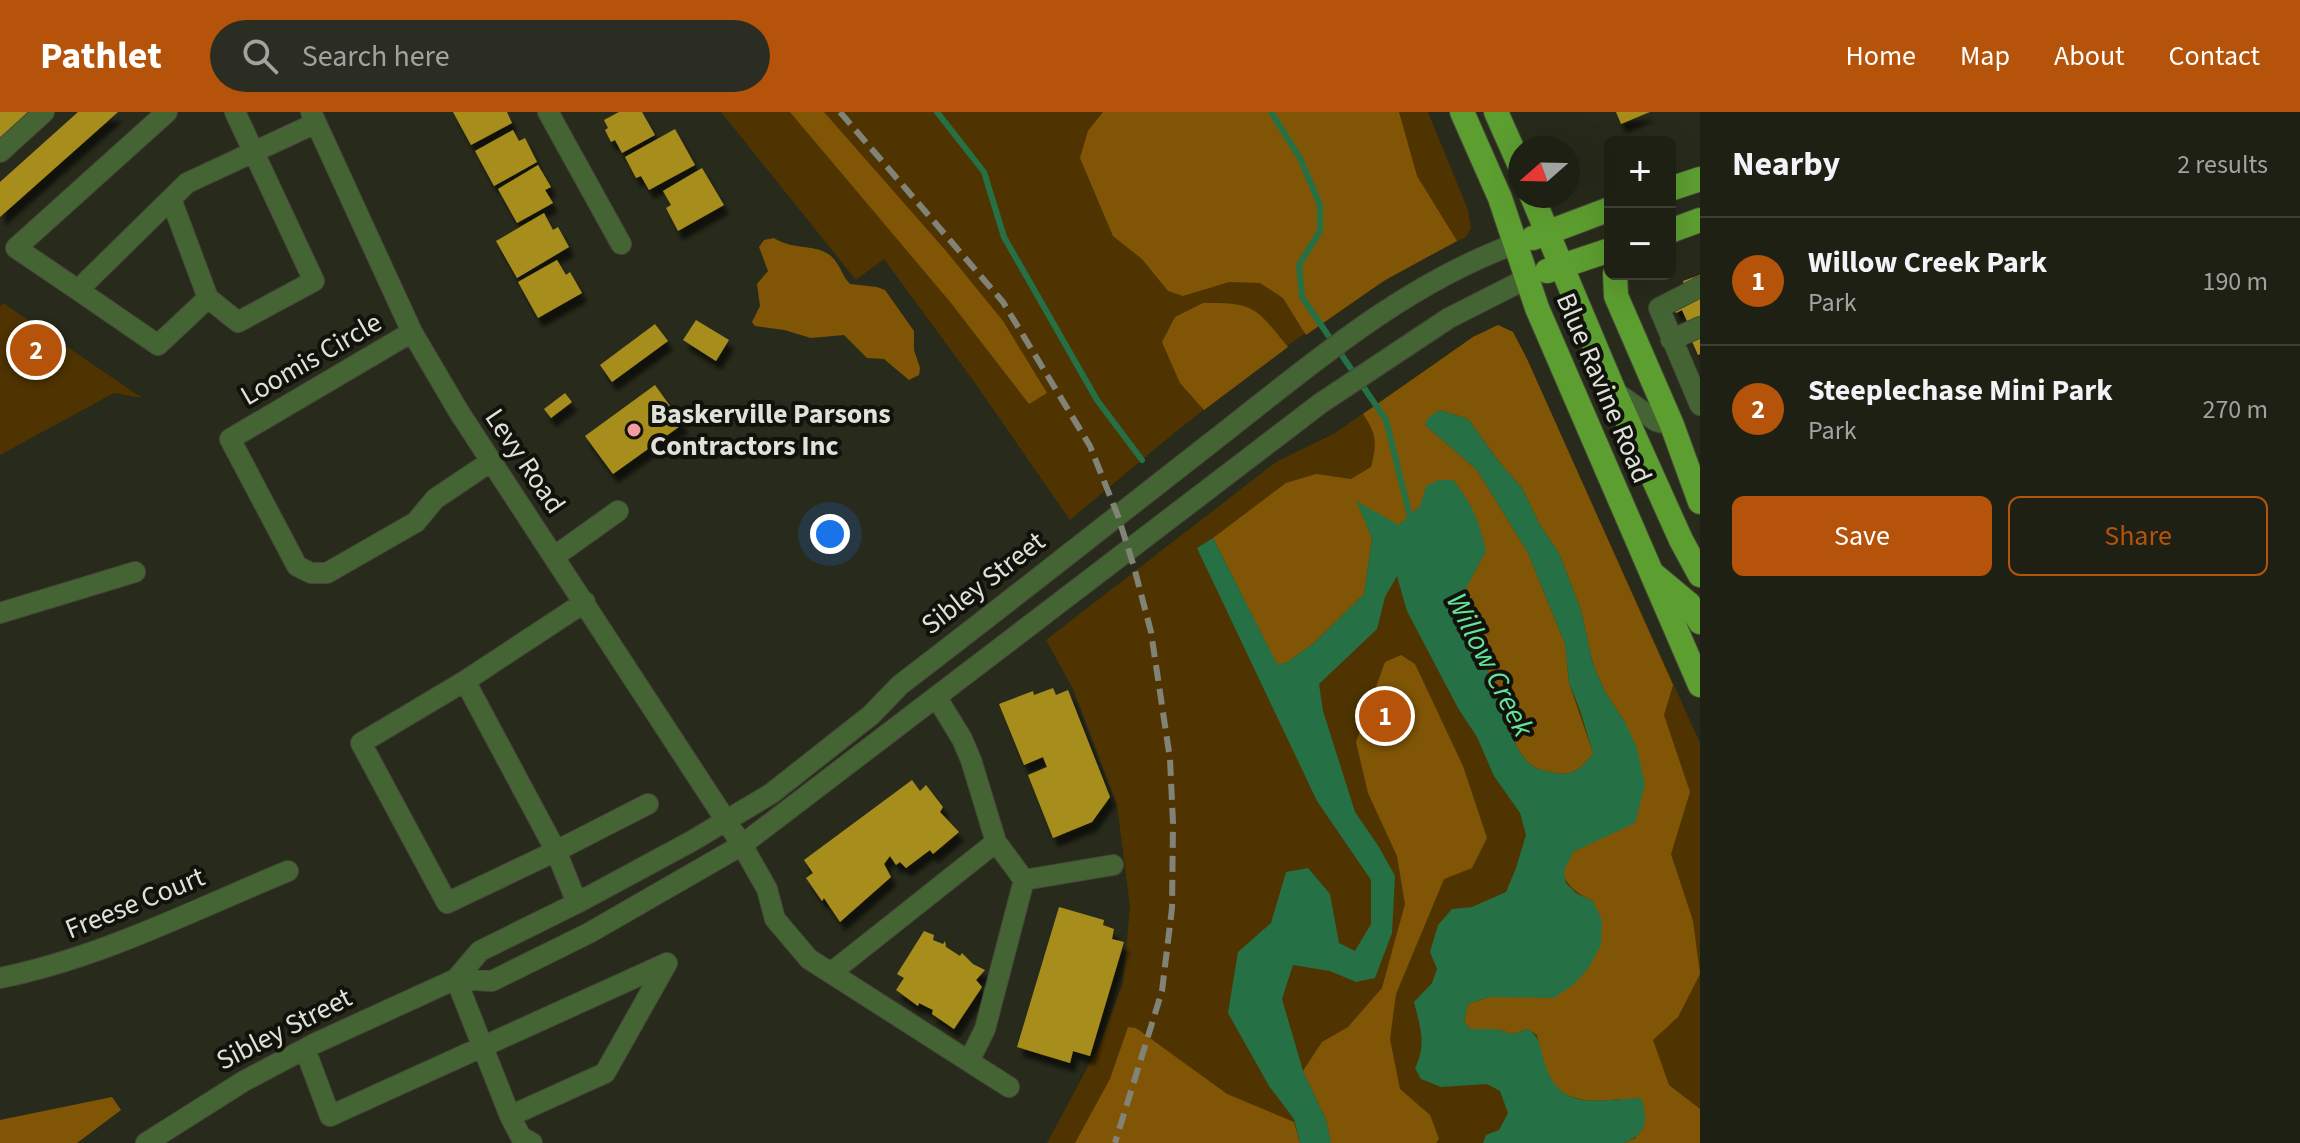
<!DOCTYPE html>
<meta charset="utf-8">
<style>
body{margin:0;font-family:"Source Sans 3",sans-serif;background:#2b2d22;color:#f1f3f6}
.controls{position:absolute;right:24px;top:24px;display:grid;overflow:hidden;border-radius:12px;box-shadow:0 8px 32px #0002}
.controls button{width:72px;height:72px;display:grid;place-items:center;padding:0;border:0;border-bottom:2px solid #3c3e34;background:#1e2014;color:#f1f3f6;font:40px sans-serif}
.compass{position:absolute;left:1508px;top:24px;width:72px;height:72px;border-radius:50%;background:#1e2014;box-shadow:0 8px 32px #0002;rotate:250deg}
.you{position:absolute;left:830px;top:422px;width:28px;height:28px;margin:-20px;border:6px solid #fff;border-radius:50%;background:#1a73e8;box-shadow:0 0 0 12px #1a73e833}
.badge{display:grid;place-items:center;width:52px;height:52px;border-radius:50%;background:#b45309;color:#fff;font-size:26px;font-weight:700}
.pin{position:absolute;translate:-50% -50%;border:4px solid #fff;box-shadow:0 2px 8px #0006}
.list{margin:0;padding:0;list-style:none}
h2{display:flex;justify-content:space-between;align-items:center;height:104px;margin:0;padding:0 32px;font-size:34px}
h2 small{font-size:26px;font-weight:400;color:#a1a3a0}
.list li{display:grid;grid-template-columns:52px 1fr auto;gap:24px;align-items:center;box-sizing:border-box;height:128px;padding:0 32px;border-top:2px solid #3c3e34}
.list b{display:block;font-size:30px;white-space:nowrap}
.list p{margin:0;font-size:26px;white-space:nowrap;color:#a1a3a0}
.list em{font-size:26px;font-style:normal;color:#a1a3a0}
.actions{display:flex;gap:16px;padding:24px 32px}
.actions a{flex:1;padding:18px 0;border:2px solid #b45309;border-radius:12px;text-align:center;font-size:28px;color:#b45309}
.actions .main{background:#b45309;color:#fff}
.icon{flex:none;width:44px;height:44px;fill:none;stroke:currentColor;stroke-width:2;stroke-linecap:round;stroke-linejoin:round}
.map{position:relative;flex:none;width:1700px;height:1031px;overflow:hidden}
header{display:flex;align-items:center;gap:48px;box-sizing:border-box;height:112px;padding:0 40px;background:#b45309;color:#fff}
header strong{font-size:38px}
nav{display:flex;gap:44px;margin-inline-start:auto;font-size:28px}
.search{width:560px;height:72px;background:#2b2d22;display:flex;align-items:center;gap:20px;box-sizing:border-box;padding:0 28px;border-radius:44px;color:#a1a3a0;font-size:30px}
main{display:flex}
aside{flex:1;background:#1e2014}
.map>svg:first-child{display:block}
</style>
<header>
<strong>Pathlet</strong>
<div class="search"><svg class="icon" aria-label="search" viewBox="0 0 24 24"><circle cx="10" cy="10" r="6"/><path d="M15 15l6 6"/></svg>Search here</div>
<nav><a>Home</a><a>Map</a><a>About</a><a>Contact</a></nav>
</header>
<main>
<div class="map">
<svg width="1700" height="1031" viewBox="0 0 1700 1031">
<defs>
<filter id="shadow"><feDropShadow dx="5" dy="9" stdDeviation="2" flood-color="#0009"/></filter>
</defs>
<rect width="100%" height="100%" fill="#282a1b"/>
<path fill="#4f3402" d="M 721,0 L 1428,0 L 1468,98 L 1471,116 L 1466,125 C 1320,196 1194,304 1070,408 L 975,271 L 884,147 L 856,168 Z
M 3,191 L 142,286 L 114,281 L 0,343 L 0,195 Z
M 1498,213 L 1513,220 L 1527,247 L 1700,631 L 1700,1031 L 1047,1031 L 1100,932 L 1123,870 L 1130,795 L 1117,693 L 1073,577 L 1046,528 L 1276,350 L 1335,321 L 1473,225 Z"/>
<path fill="#805606" d="M 790,0 L 824,0 L 946,139 L 1003,209 L 1047,281 L 1029,292 L 951,191 Z
M 1103,0 L 1399,0 L 1417,64 L 1457,129 L 1385,168 L 1306,223 L 1283,186 L 1260,171 L 1229,170 L 1183,184 L 1168,179 L 1142,147 L 1113,124 L 1080,46 L 1088,19 Z
M 774,126 C 794,139 815,131 831,144 C 840,152 842,164 850,172 L 877,175 L 885,178 L 914,219 L 914,238 L 920,256 L 919,263 L 909,268 L 884,247 L 867,246 L 844,223 L 811,226 L 784,218 L 755,214 L 752,210 L 760,194 L 757,172 L 768,159 L 759,135 L 764,128 Z
M 1203,191 C 1255,190 1256,196 1288,235 L 1204,298 L 1180,271 L 1162,230 L 1175,205 Z
M 1498,213 L 1513,220 L 1527,247 L 1673,573 L 1664,603 L 1690,680 L 1671,742 L 1693,809 L 1700,862 L 1678,905 L 1653,928 L 1669,973 L 1700,997 L 1700,1031 L 1624,1031 L 1636,1026 L 1618,987 C 1595,991 1563,990 1549,967 C 1542,955 1540,937 1537,923 L 1528,917 L 1512,922 L 1497,917 L 1470,917 L 1464,909 L 1468,892 L 1489,885 L 1506,885 L 1593,789 C 1572,779 1552,764 1572,741 C 1578,734 1593,730 1601,726 L 1625,610 L 1605,580 L 1593,552 L 1581,498 L 1559,441 L 1540,413 L 1522,376 L 1500,351 L 1468,307 L 1440,298 L 1425,313 L 1477,358 L 1528,441 L 1565,532 L 1569,571 L 1593,641 C 1582,656 1572,666 1552,660 C 1547,659 1539,658 1534,655 C 1505,638 1475,513 1465,477 L 1486,439 L 1420,394 L 1398,414 L 1357,390 L 1372,426 L 1364,482 L 1314,531 L 1286,551 L 1277,553 L 1213,426 L 1286,371 L 1316,362 L 1351,367 L 1371,355 C 1377,332 1377,322 1363,302 L 1473,225 Z
M 1401,543 L 1415,552 L 1463,654 L 1487,726 L 1472,756 L 1444,767 L 1396,882 L 1390,927 L 1400,977 L 1430,1003 L 1439,1027 L 1436,1031 L 1331,1031 L 1326,1008 L 1303,959 L 1322,930 L 1348,915 L 1382,876 L 1405,792 L 1397,744 L 1368,681 L 1356,630 L 1385,550 Z
M 1128,915 L 1136,916 L 1227,982 L 1294,1010 L 1300,1031 L 1075,1031 L 1110,967 Z
M 112,985 L 121,998 L 77,1031 L 0,1031 L 0,1008 Z"/>
<path fill="#257045" d="M 1440,298 L 1468,307 L 1500,351 L 1522,376 L 1540,413 L 1559,441 L 1581,498 L 1593,552 L 1605,580 L 1625,610 L 1637,636 L 1645,673 L 1635,711 L 1573,740 L 1564,759 L 1566,771 L 1576,781 L 1593,789 L 1602,808 L 1601,833 L 1588,857 L 1574,872 L 1554,886 L 1489,885 L 1468,892 L 1464,909 L 1470,917 L 1497,917 L 1512,922 L 1528,917 C 1540,925 1540,935 1544,949 C 1559,1002 1599,987 1641,986 C 1649,1008 1646,1023 1624,1031 L 1483,1031 L 1486,1023 L 1499,1018 L 1508,1001 L 1500,979 L 1487,972 L 1441,975 L 1421,967 L 1415,956 C 1427,933 1420,914 1414,890 L 1432,871 L 1437,857 L 1430,840 L 1438,813 L 1452,797 L 1472,795 L 1506,780 L 1516,756 L 1526,723 L 1520,701 L 1494,664 L 1477,625 L 1458,596 L 1407,499 L 1397,464 L 1385,485 L 1377,517 L 1319,572 L 1323,599 L 1355,700 L 1379,735 L 1395,764 L 1392,821 L 1375,866 L 1356,870 L 1330,859 L 1293,853 L 1282,887 L 1303,959 L 1326,1008 L 1331,1031 L 1300,1031 L 1294,1007 L 1269,974 L 1228,901 L 1238,840 L 1271,811 L 1286,760 L 1308,756 L 1330,782 L 1339,831 L 1355,839 L 1371,812 L 1371,768 L 1317,689 L 1197,436 L 1213,426 L 1277,552 L 1286,551 L 1314,531 L 1364,482 L 1372,426 L 1356,389 L 1399,413 L 1420,394 L 1426,374 L 1439,368 L 1453,368 C 1473,393 1479,409 1486,439 L 1465,478 C 1475,513 1505,638 1534,655 C 1539,658 1547,659 1552,660 C 1572,666 1582,656 1593,641 L 1580,598 L 1569,571 L 1565,532 L 1528,441 L 1477,358 L 1425,313 L 1429,305 Z"/>
<g fill="none" stroke-linecap="round" stroke-linejoin="round">
<path stroke="#257045" stroke-width="6" d="M 937,0 L 984,60 L 1004,125 L 1097,288 L 1142,348
M 1271,0 L 1300,46 L 1320,93 L 1320,119 L 1299,153 L 1302,185 L 1386,308 L 1411,409"/>
</g>
<path fill="#a78e1e" filter="url(#shadow)" d="M 0,0 L 31,0 L 0,27 Z
M 78,0 L 118,0 L 0,105 L 0,70 Z
M 453,0 L 507,0 L 512,11 L 471,33 Z
M 619,0 L 642,0 L 655,23 L 622,41 L 615,28 L 611,30 L 605,18 L 608,16 L 604,8 Z
M 1616,0 L 1650,0 L 1621,12 Z
M 675,17 L 695,53 L 649,78 L 641,64 L 636,66 L 625,45 Z
M 513,18 L 519,29 L 525,26 L 537,50 L 494,74 L 475,39 Z
M 538,53 L 551,75 L 545,78 L 553,91 L 517,111 L 498,77 Z
M 702,56 L 724,93 L 678,119 L 666,96 L 671,93 L 663,79 Z
M 544,101 L 553,118 L 558,115 L 569,135 L 517,166 L 496,129 Z
M 557,148 L 566,163 L 570,160 L 582,181 L 538,206 L 518,170 Z
M 1700,163 L 1700,242 L 1698,243 L 1684,211 L 1687,209 L 1682,198 L 1676,201 L 1667,180 L 1684,173 L 1683,169 Z
M 696,208 L 729,228 L 716,249 L 683,228 Z
M 655,212 L 668,229 L 612,270 L 600,253 Z
M 655,273 L 683,312 L 613,362 L 585,324 Z
M 565,281 L 572,290 L 551,306 L 544,297 Z
M 1053,576 L 1056,583 L 1068,578 L 1110,685 L 1092,710 L 1053,726 L 1028,663 L 1047,655 L 1043,645 L 1024,653 L 999,592 L 1033,579 L 1034,583 Z
M 912,668 L 920,679 L 926,673 L 943,695 L 940,700 L 959,720 L 933,742 L 930,738 L 906,756 L 900,750 L 896,753 L 890,744 L 884,752 L 891,765 L 840,810 L 824,786 L 822,789 L 806,766 L 813,761 L 804,748 Z
M 1059,795 L 1104,808 L 1103,813 L 1114,817 L 1112,827 L 1124,830 L 1090,944 L 1073,939 L 1070,951 L 1017,935 Z
M 924,819 L 934,823 L 933,828 L 943,832 L 945,829 L 946,835 L 960,844 L 962,841 L 973,852 L 985,858 L 976,868 L 982,875 L 954,917 L 932,902 L 933,898 L 919,891 L 918,894 L 896,878 L 904,866 L 897,862 Z"/>
<g fill="none" stroke-linecap="round" stroke-linejoin="round">
<g stroke="#454739" stroke-width="22">
<path id="minor" d="M 235,0 L 314,169 L 238,210 L 208,186 L 158,233 L 78,178 L 187,71 L 316,11
M 311,0 L 412,220 L 459,300 L 742,733 L 767,777 L 775,807 L 809,847 L 1009,975
M 548,0 L 621,132
M 0,40 L 44,0
M 171,87 L 208,186
M 1700,175 L 1659,196 L 1700,293
M 78,178 L 16,136 L 167,0
M 412,220 L 230,327 L 297,454 L 311,461 L 327,461 L 416,410 L 435,387 L 490,350
M 1671,228 L 1700,215
M 1614,279 L 1656,309 L 1672,313
M 555,444 L 618,399
M 0,501 L 135,460
M 465,569 L 361,631 L 447,791 L 556,739 L 648,692
M 937,586 L 962,627 L 971,648 L 996,730
M 1024,768 L 1113,753
M 577,791 L 556,739 L 465,569 L 585,490
M 832,860 L 996,730 L 1024,768 L 985,917 L 969,949
M 0,866 C 100,846 194,798 288,759
M 456,867 L 480,839 L 577,791 L 692,729 L 772,681 L 871,603 L 900,573 C 1005,493 1108,411 1212,330 C 1307,256 1400,174 1515,132
M 456,867 L 510,1004 L 521,1025 L 532,1031
M 305,937 L 330,1004 L 667,851 L 605,961 L 510,1004
M 146,1031 L 244,969 L 316,931 L 456,867 L 492,869 L 589,821 L 742,733 L 1321,291 L 1449,206 L 1526,167"/>
</g>
<g stroke="#454739" stroke-width="26">
<path id="major" d="M 1462,0 L 1500,86 L 1537,196 L 1700,573
M 1496,0 L 1520,54
M 1670,77 L 1700,67
M 1532,84 L 1614,279 L 1681,428 L 1700,463
M 1670,119 L 1700,108
M 1533,126 L 1610,97
M 1547,159 L 1610,138
M 1615,162 L 1616,184 L 1672,313 L 1700,390
M 1653,462 L 1689,492 L 1700,510"/>
</g>
<use href="#minor" stroke="#456433" stroke-width="20"/>
<use href="#major" stroke="#5d9e30" stroke-width="24"/>
<path stroke="#818376" stroke-width="6" stroke-dasharray="16 8" stroke-linecap="butt" d="M 840,0 L 1003,190 L 1090,334 L 1118,404 L 1134,455 L 1151,520 L 1170,647 L 1173,711 L 1172,796 L 1162,879 L 1115,1031"/>
</g>
<circle fill="#f49aa0" stroke="#11120b" stroke-width="3" cx="634" cy="318" r="8"/>
<g text-anchor="middle" dominant-baseline="central" stroke-width="8" stroke-linejoin="round" paint-order="stroke">
<g font-size="28" fill="#e0e2d8" stroke="#11120b">
<text transform="translate(311 247) rotate(-30)">Loomis Circle</text>
<text transform="translate(1604 276) rotate(67)">Blue Ravine Road</text>
<text transform="translate(525 349) rotate(56)">Levy Road</text>
<text transform="translate(983 471) rotate(-38)">Sibley Street</text>
<text transform="translate(135 791) rotate(-22)">Freese Court</text>
<text transform="translate(284 917) rotate(-27)">Sibley Street</text>
</g>
<g font-size="28" font-weight="bold" fill="#e0e2d8" stroke="#11120b" text-anchor="start">
<text x="650" y="302">Baskerville Parsons<tspan x="650" dy="32">Contractors Inc</tspan></text>
</g>
<g font-size="30" font-style="italic" fill="#65e399" stroke="#11120b">
<text transform="translate(1490 553) rotate(63)">Willow Creek</text>
</g>
</g>
</svg>
<div class="controls">
<button>+</button>
<button>−</button>
</div>
<svg class="compass" viewBox="-18 -18 36 36"><path d="M0-13l5 13h-10z" fill="#e53935"/><path d="M0 13l5-13h-10z" fill="#a1a3a0"/></svg>
<div class="you"></div>
<div class="pin badge" style="left:1385px;top:604px">1</div>
<div class="pin badge" style="left:36px;top:238px">2</div>
</div>
<aside>
<h2>Nearby<small>2 results</small></h2>
<ul class="list">
<li><span class="badge">1</span><div><b>Willow Creek Park</b><p>Park</p></div><em>190 m</em></li>
<li><span class="badge">2</span><div><b>Steeplechase Mini Park</b><p>Park</p></div><em>270 m</em></li>
</ul>
<div class="actions"><a class="main">Save</a><a>Share</a></div>
</aside>
</main>
